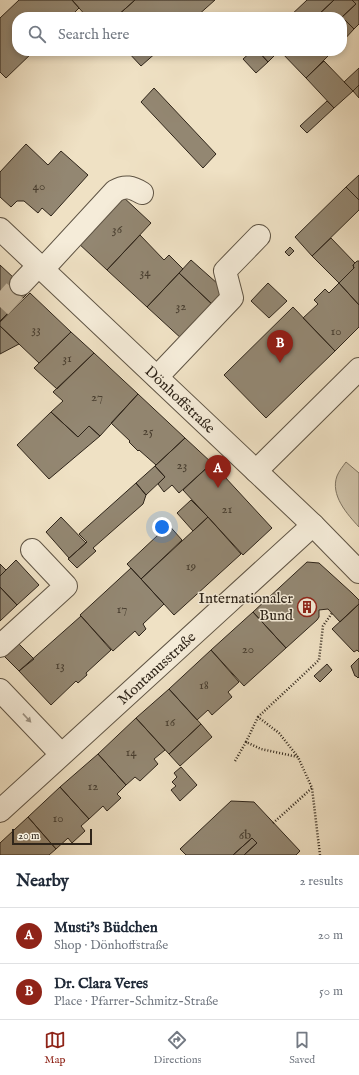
<!DOCTYPE html>
<meta charset="utf-8">
<style>
body{margin:0;font-family:"IM FELL English",serif;background:#f2f2f3;color:#1f2937}
.scale{position:absolute;left:12px;bottom:10px;width:80px;box-sizing:border-box;padding-left:4px;border:2px solid #2f251a;border-top:0;font-size:11px;line-height:14px;white-space:nowrap;color:#2f251a;-webkit-text-stroke:3px #f5ecd9;paint-order:stroke}
.you{position:absolute;left:162px;top:527px;width:14px;height:14px;margin:-10px;border:3px solid #fff;border-radius:50%;background:#1a73e8;box-shadow:0 0 0 6px #1a73e833}
.badge{display:grid;place-items:center;width:26px;height:26px;border-radius:50%;background:#8f2418;color:#fff;font-size:13px;font-weight:700}
.pin{position:absolute;translate:-50% -33px;filter:drop-shadow(0 1px 2px #0008)}
.pin::after{content:'';position:absolute;top:21px;width:14px;height:12px;background:inherit;clip-path:polygon(0 0,100% 0,50% 100%)}
.list{margin:0;padding:0;list-style:none}
h2{display:flex;justify-content:space-between;align-items:center;height:52px;margin:0;padding:0 16px;font-size:17px}
h2 small{font-size:13px;font-weight:400;color:#747a83}
.list li{display:grid;grid-template-columns:26px 1fr auto;gap:12px;align-items:center;box-sizing:border-box;height:56px;padding:0 16px;border-top:1px solid #e0e1e3}
.list b{display:block;font-size:15px;white-space:nowrap}
.list p{margin:0;font-size:13px;white-space:nowrap;color:#747a83}
.list em{font-size:13px;font-style:normal;color:#747a83}
.icon{flex:none;width:22px;height:22px;fill:none;stroke:currentColor;stroke-width:2;stroke-linecap:round;stroke-linejoin:round}
.map{position:relative;flex:none;width:359px;height:855px;overflow:hidden}
.search{position:absolute;background:#fff;box-shadow:0 2px 6px #0003;left:12px;right:12px;top:12px;height:44px;display:flex;align-items:center;gap:10px;box-sizing:border-box;padding:0 14px;border-radius:16px;color:#747a83;font-size:15px}
.sheet{height:164px;background:#fff}
nav{display:flex;justify-content:space-around;align-items:center;box-sizing:border-box;height:56px;border-top:1px solid #e0e1e3;background:#fff;font-size:11px;color:#747a83}
nav a{display:grid;justify-items:center;gap:2px}
nav .on{color:#8f2418}
.map>svg:first-child{display:block}
</style>
<div class="map">
<svg width="359" height="855" viewBox="0 0 359 855">
<rect width="100%" height="100%" fill="#efe1c4"/>
<filter id="stains"><feTurbulence type="fractalNoise" baseFrequency=".005" numOctaves="4"/><feColorMatrix values="0 0 0 0 .2 0 0 0 0 .09 0 0 0 0 .02 0 0 0 .5 -.17"/></filter>
<radialGradient id="worn" r=".72"><stop offset=".6" stop-color="#630" stop-opacity="0"/><stop offset="1" stop-color="#630" stop-opacity=".3"/></radialGradient>
<path fill="#cec1a7" stroke="#7e7360" d="M 346,462 L 359,473 L 359,527 C 347,514 330,495 337,476 C 339,471 343,466 346,462 Z"/>
<path fill="#938772" stroke="#2f251a" d="M 19,0 L 72,0 L 79,8 L 70,17 L 17,17 L 17,51 L 34,51 L 6,78 L 0,72 L 0,18 Z
M 72,0 L 135,0 L 116,17 L 87,17 Z
M 135,0 L 215,0 L 196,17 L 116,17 Z
M 307,0 L 334,0 L 316,17 L 289,17 Z
M 334,0 L 352,0 L 356,4 L 342,17 L 354,29 L 342,42 L 342,17 L 316,17 Z
M 352,0 L 359,0 L 359,24 L 354,29 L 342,17 L 356,4 Z
M 127,51 L 158,51 L 141,66 Z
M 252,51 L 258,51 L 268,62 L 256,73 L 243,59 Z
M 258,51 L 279,51 L 268,62 Z
M 280,51 L 333,51 L 306,78 Z
M 324,61 L 353,91 L 334,108 L 306,78 Z
M 359,68 L 359,85 L 353,91 L 344,82 Z
M 359,85 L 359,98 L 353,91 Z
M 154,88 L 216,154 L 203,168 L 141,102 Z
M 327,101 L 334,108 L 307,133 L 300,126 Z
M 26,144 L 48,165 L 61,151 L 88,175 L 51,216 L 42,208 L 38,213 L 24,201 L 17,201 L 11,207 L 0,197 L 0,172 Z
M 359,175 L 359,200 L 346,187 Z
M 346,187 L 359,200 L 359,210 L 312,256 L 295,237 Z
M 121,195 L 151,223 L 107,270 L 77,242 Z
M 140,235 L 164,260 L 169,255 L 183,269 L 147,307 L 107,270 Z
M 331,238 L 355,263 L 353,265 L 354,268 L 339,283 L 312,256 Z
M 290,247 L 294,251 L 289,256 L 285,252 Z
M 191,260 L 227,292 L 214,306 L 179,273 Z
M 357,261 L 359,261 L 359,305 L 339,283 L 354,268 L 353,265 Z
M 0,265 L 29,292 L 0,321 Z
M 179,273 L 214,306 L 183,340 L 147,307 Z
M 268,283 L 287,301 L 269,318 L 251,301 Z
M 339,283 L 359,305 L 359,327 L 335,351 L 303,318 L 318,304 L 314,300 L 325,289 L 329,293 Z
M 30,293 L 71,332 L 39,363 L 0,326 L 0,322 Z
M 293,307 L 335,351 L 266,418 L 224,375 Z
M 0,326 L 19,344 L 0,354 Z
M 71,332 L 94,353 L 57,389 L 34,368 Z
M 94,353 L 138,394 L 100,436 L 89,426 L 78,437 L 51,412 L 63,401 L 53,392 Z
M 138,394 L 185,438 L 156,465 L 139,450 L 138,451 L 129,442 L 130,441 L 111,423 Z
M 51,412 L 78,437 L 89,426 L 100,436 L 49,479 L 17,445 Z
M 185,438 L 212,463 L 179,493 L 172,485 L 164,492 L 158,484 L 165,477 L 155,466 Z
M 212,463 L 272,528 L 243,555 L 183,490 Z
M 155,466 L 165,477 L 146,495 L 136,483 Z
M 136,483 L 146,495 L 143,504 L 93,548 L 96,551 L 77,568 L 68,559 L 87,542 L 79,534 Z
M 191,500 L 208,517 L 193,531 L 177,513 Z
M 61,517 L 86,543 L 69,558 L 46,532 Z
M 208,517 L 241,554 L 174,615 L 141,579 Z
M 166,522 L 182,540 L 141,579 L 127,564 L 158,535 L 155,532 Z
M 16,560 L 39,585 L 17,605 L 0,587 L 0,576 Z
M 307,562 L 319,563 L 352,593 L 359,600 L 359,604 L 340,622 L 328,609 L 319,610 L 319,617 L 317,620 L 286,648 L 253,612 Z
M 0,564 L 6,570 L 0,576 Z
M 131,568 L 164,604 L 143,624 L 146,629 L 139,636 L 135,631 L 113,651 L 80,615 Z
M 0,587 L 17,605 L 0,621 Z
M 359,604 L 359,652 L 357,650 L 354,652 L 332,629 Z
M 253,612 L 286,648 L 244,686 L 211,650 Z
M 81,616 L 111,650 L 86,673 L 87,675 L 78,683 L 76,681 L 51,705 L 19,671 Z
M 15,640 L 34,659 L 19,671 L 1,653 Z
M 211,650 L 239,682 L 228,692 L 232,697 L 212,715 L 208,710 L 197,720 L 169,689 Z
M 359,658 L 359,677 L 358,678 L 356,676 L 355,676 L 351,666 Z
M 327,664 L 332,670 L 320,682 L 314,676 Z
M 169,689 L 201,724 L 169,754 L 136,718 Z
M 136,718 L 165,750 L 154,759 L 158,764 L 140,781 L 135,777 L 126,785 L 98,754 Z
M 201,724 L 212,737 L 180,766 L 169,754 Z
M 98,754 L 126,785 L 117,794 L 121,798 L 107,811 L 103,806 L 89,819 L 60,787 Z
M 181,767 L 197,785 L 180,801 L 171,790 L 176,786 L 172,782 L 177,777 L 174,773 Z
M 60,787 L 89,819 L 81,826 L 85,831 L 72,843 L 68,838 L 56,849 L 28,817 Z
M 231,801 L 254,802 L 300,851 L 296,855 L 244,855 L 257,843 L 252,838 L 233,855 L 186,855 L 180,849 Z
M 28,817 L 56,849 L 49,855 L 0,855 L 0,843 Z
M 252,838 L 257,843 L 244,855 L 233,855 Z"/>
<g fill="none" stroke-linecap="round" stroke-linejoin="round">
<path stroke="#c9bba2" stroke-width="22" stroke-dasharray="22 11" stroke-linecap="butt" d="M 0,307 L 21,284"/>
<g stroke="#5f5444" stroke-width="24">
<g id="minor">
<path id="s1" d="M 0,229 L 256,471 L 313,525 L 359,572"/>
<path d="M 43,269 L 115,191 C 125,185 132,187 142,193"/>
<path d="M 21,284 L 39,265"/>
<path d="M 157,377 L 232,298 L 225,271 L 259,236"/>
<path d="M 256,471 L 359,369"/>
<path d="M 0,646 L 66,586 L 32,550"/>
<path d="M 0,690 L 61,754"/>
<path id="s2" d="M 0,811 L 313,525"/>
</g>
</g>
<path stroke="#2f251a" stroke-width="2.5" stroke-dasharray="1 2" stroke-linecap="butt" d="M 258,717 L 319,660 L 323,626 L 332,613
M 246,742 L 258,717 L 279,733 L 298,757
M 235,761 L 246,742 L 261,749 L 298,757 L 312,788 L 320,855
M 273,823 L 312,788"/>
<use href="#minor" stroke="#f5ecd9" stroke-width="22"/>
</g>
<defs><path id="oneway-solid" d="M-6-.8H1V-3.2L6.5 0L1 3.2V.8H-6Z"/></defs>
<use fill="#9c9283" href="#oneway-solid" transform="translate(27 718) rotate(47)"/>
<defs>
<g id="building-ring" transform="scale(1)"><circle r="9.5" fill="#f5ecd9" stroke="#8f2418" stroke-width="1.5"/><path d="M-4-6H4V6H1V3H-1V6H-4ZM-2.5-4.3h1.7v1.8h-1.7ZM.8-4.3h1.7v1.8H.8ZM-2.5-1h1.7V.8h-1.7ZM.8-1h1.7V.8H.8Z" fill="#8f2418"/></g>
</defs>
<g fill-rule="evenodd">
<use href="#building-ring" x="307" y="607"/>
</g>
<g text-anchor="middle" dominant-baseline="central" stroke-width="3" stroke-linejoin="round" paint-order="stroke">
<g font-size="13" fill="#483e30">
<text x="39" y="186">40</text>
<text x="117" y="229">36</text>
<text x="145" y="272">34</text>
<text x="181" y="306">32</text>
<text x="36" y="329">33</text>
<text x="336" y="331">10</text>
<text x="67" y="358">31</text>
<text x="97" y="397">27</text>
<text x="148" y="431">25</text>
<text x="182" y="465">23</text>
<text x="227" y="509">21</text>
<text x="191" y="566">19</text>
<text x="122" y="609">17</text>
<text x="248" y="649">20</text>
<text x="60" y="665">13</text>
<text x="204" y="685">18</text>
<text x="170" y="722">16</text>
<text x="131" y="752">14</text>
<text x="93" y="786">12</text>
<text x="58" y="818">10</text>
<text x="245" y="835">6b</text>
</g>
<g font-size="15" fill="#2f251a" stroke="#f5ecd9">
<text stroke="none"><textPath href="#s1" startOffset="248">Dönhoffstraße</textPath></text>
<text stroke="none"><textPath href="#s2" startOffset="212">Montanusstraße</textPath></text>
</g>
<g font-size="15" fill="#2f251a" stroke="#f5ecd9" text-anchor="end">
<text x="293" y="598">Internationaler<tspan x="293" dy="17">Bund</tspan></text>
</g>
</g>
<rect width="100%" height="100%" filter="url(#stains)"/>
<rect width="100%" height="100%" fill="url(#worn)"/>
</svg>
<div class="scale">20 m</div>
<div class="you"></div>
<div class="pin badge" style="left:218px;top:488px">A</div>
<div class="pin badge" style="left:280px;top:363px">B</div>
<div class="search"><svg class="icon" aria-label="search" viewBox="0 0 24 24"><circle cx="10" cy="10" r="6"/><path d="M15 15l6 6"/></svg>Search here</div>
</div>
<section class="sheet">
<h2>Nearby<small>2 results</small></h2>
<ul class="list">
<li><span class="badge">A</span><div><b>Musti's Büdchen</b><p>Shop · Dönhoffstraße</p></div><em>20 m</em></li>
<li><span class="badge">B</span><div><b>Dr. Clara Veres</b><p>Place · Pfarrer-Schmitz-Straße</p></div><em>50 m</em></li>
</ul>
</section>
<nav>
<a class="on"><svg class="icon" aria-label="map" viewBox="0 0 24 24"><path d="M3 6l6-2 6 2 6-2v14l-6 2-6-2-6 2zM9 4v14M15 6v14"/></svg>Map</a>
<a><svg class="icon" aria-label="directions" viewBox="0 0 24 24"><path d="M12 3l9 9-9 9-9-9zM9 14v-3h6M13 9l2 2-2 2"/></svg>Directions</a>
<a><svg class="icon" aria-label="saved" viewBox="0 0 24 24"><path d="M7 4h10v16l-5-4-5 4z"/></svg>Saved</a>
</nav>
